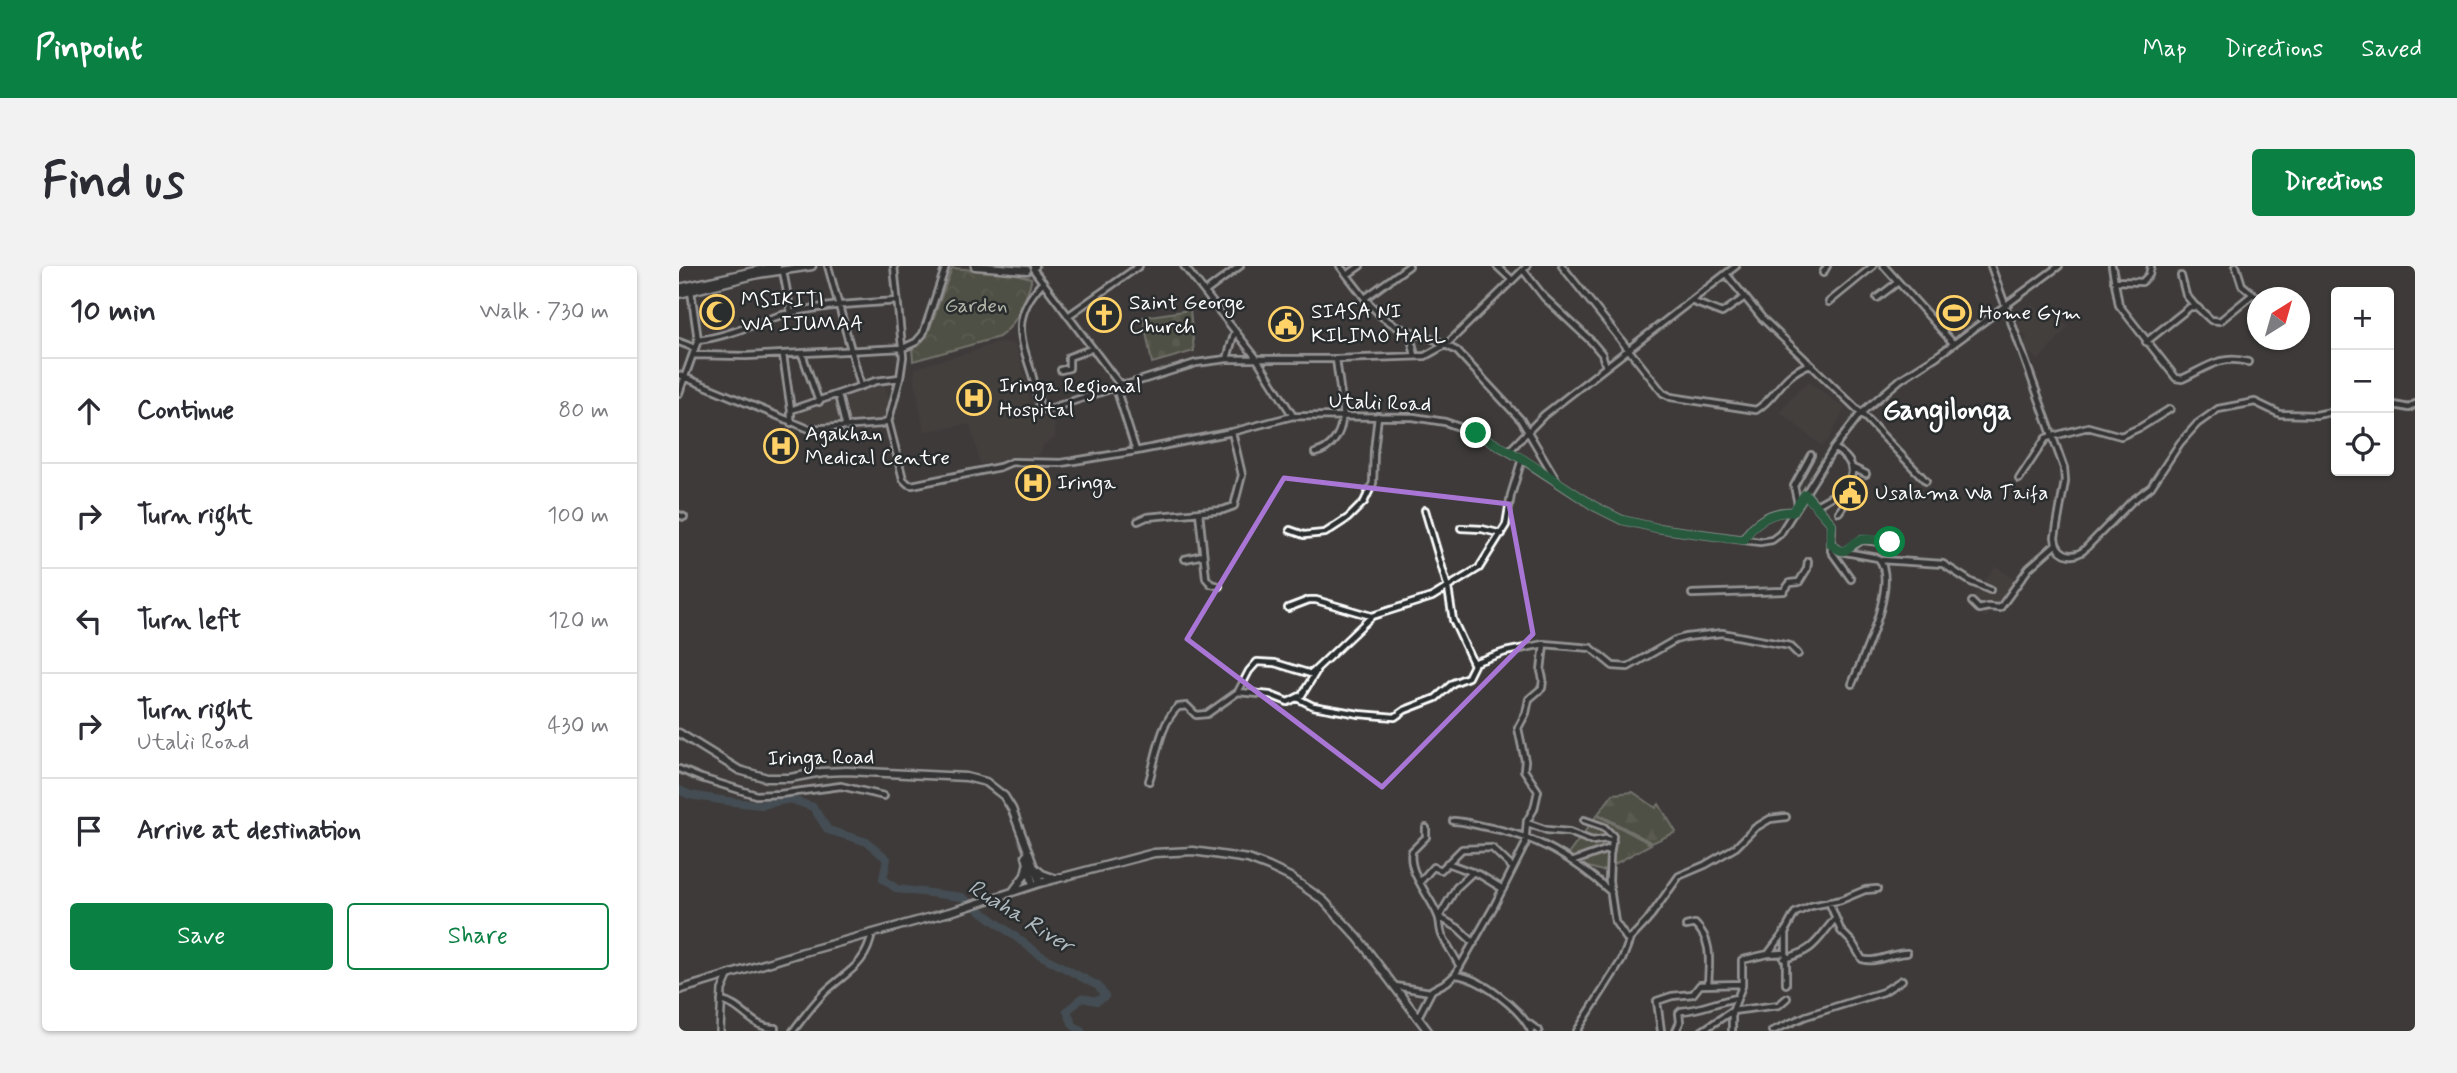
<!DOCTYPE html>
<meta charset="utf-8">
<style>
body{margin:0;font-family:Mynerve,sans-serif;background:#f2f2f3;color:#2b2b33}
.controls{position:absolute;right:21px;top:21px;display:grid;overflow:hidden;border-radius:7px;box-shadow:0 2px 5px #0004}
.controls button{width:63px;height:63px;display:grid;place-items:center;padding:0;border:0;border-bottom:2px solid #e1e1e2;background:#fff;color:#2b2b33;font:35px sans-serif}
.compass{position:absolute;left:1568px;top:21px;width:63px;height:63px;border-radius:50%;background:#fff;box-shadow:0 2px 5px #0004;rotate:37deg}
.stop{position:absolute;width:21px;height:21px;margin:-16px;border:5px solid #0b8043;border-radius:50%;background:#fff}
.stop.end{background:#0b8043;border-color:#fff;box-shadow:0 2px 7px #0008}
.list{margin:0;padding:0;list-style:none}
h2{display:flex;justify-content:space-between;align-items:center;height:91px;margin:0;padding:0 28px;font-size:30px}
h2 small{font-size:23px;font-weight:400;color:#7c7c81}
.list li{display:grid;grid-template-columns:46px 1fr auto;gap:21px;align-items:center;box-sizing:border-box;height:105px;padding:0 28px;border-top:2px solid #e1e1e2}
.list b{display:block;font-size:26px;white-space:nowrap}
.list p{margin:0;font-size:23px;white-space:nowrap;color:#7c7c81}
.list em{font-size:23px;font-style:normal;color:#7c7c81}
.actions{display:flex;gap:14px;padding:21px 28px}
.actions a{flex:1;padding:16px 0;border:2px solid #0b8043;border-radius:7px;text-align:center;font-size:24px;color:#0b8043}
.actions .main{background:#0b8043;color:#fff}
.icon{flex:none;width:38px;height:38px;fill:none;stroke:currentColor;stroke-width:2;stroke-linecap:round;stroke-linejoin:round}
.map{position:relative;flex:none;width:1736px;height:765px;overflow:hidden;border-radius:7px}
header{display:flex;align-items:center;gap:42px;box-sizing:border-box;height:98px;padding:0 35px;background:#0b8043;color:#fff}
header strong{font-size:33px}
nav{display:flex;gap:38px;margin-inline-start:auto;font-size:24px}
.intro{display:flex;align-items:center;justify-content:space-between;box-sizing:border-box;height:168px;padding:0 42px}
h1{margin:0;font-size:49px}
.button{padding:18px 32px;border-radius:7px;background:#0b8043;color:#fff;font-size:24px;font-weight:700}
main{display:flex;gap:42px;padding:0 42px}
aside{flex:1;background:#fff;border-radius:7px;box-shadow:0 2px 5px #0004}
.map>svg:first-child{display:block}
</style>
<header>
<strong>Pinpoint</strong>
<nav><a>Map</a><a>Directions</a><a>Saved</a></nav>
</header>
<div class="intro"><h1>Find us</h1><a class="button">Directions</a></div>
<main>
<aside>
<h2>10 min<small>Walk · 730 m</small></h2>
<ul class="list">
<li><svg class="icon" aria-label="ahead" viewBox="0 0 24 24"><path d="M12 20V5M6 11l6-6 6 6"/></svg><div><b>Continue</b></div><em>80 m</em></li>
<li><svg class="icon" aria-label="right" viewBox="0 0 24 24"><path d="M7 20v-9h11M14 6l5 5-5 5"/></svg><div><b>Turn right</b></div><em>100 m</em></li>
<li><svg class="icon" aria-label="left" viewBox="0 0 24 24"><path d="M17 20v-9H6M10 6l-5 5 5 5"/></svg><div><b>Turn left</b></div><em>120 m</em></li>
<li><svg class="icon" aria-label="right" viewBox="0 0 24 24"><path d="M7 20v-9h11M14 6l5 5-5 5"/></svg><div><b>Turn right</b><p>Utalii Road</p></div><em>430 m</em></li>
<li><svg class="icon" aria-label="arrive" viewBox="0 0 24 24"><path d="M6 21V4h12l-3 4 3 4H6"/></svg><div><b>Arrive at destination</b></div></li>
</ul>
<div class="actions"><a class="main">Save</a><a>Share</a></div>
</aside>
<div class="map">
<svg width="1736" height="765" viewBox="0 0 1736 765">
<defs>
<pattern id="grass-tufts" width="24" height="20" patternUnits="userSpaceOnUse" patternTransform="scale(1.75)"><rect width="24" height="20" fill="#656c52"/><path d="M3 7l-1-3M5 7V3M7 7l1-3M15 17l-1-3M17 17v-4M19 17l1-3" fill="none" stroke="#7c826c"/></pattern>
<pattern id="forest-firs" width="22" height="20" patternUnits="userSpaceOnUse" patternTransform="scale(1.75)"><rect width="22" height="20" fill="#656c52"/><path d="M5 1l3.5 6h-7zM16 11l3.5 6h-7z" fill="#7c826c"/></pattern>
<pattern id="cemetery-stones" width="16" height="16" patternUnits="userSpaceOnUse" patternTransform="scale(1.75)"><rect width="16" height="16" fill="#656c52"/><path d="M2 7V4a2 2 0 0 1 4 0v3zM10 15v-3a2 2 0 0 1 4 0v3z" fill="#7c826c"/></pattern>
<pattern id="park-crowns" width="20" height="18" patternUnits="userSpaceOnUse" patternTransform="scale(1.75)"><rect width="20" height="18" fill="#656c52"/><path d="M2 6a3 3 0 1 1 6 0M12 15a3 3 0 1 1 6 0" fill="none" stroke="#7c826c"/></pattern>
</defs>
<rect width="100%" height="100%" fill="#3e3b3a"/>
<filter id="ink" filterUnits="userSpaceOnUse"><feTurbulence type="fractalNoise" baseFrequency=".0143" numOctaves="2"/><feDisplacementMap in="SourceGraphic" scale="14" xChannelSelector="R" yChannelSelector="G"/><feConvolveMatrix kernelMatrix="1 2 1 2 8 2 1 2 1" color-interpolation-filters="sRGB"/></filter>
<g filter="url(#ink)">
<path fill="#4c4542" d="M 1352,38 L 1367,49 L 1390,60 L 1360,94 L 1343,82 L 1348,71 L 1336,61 Z
M 328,76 L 336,79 L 347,114 L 354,154 L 374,149 L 377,172 L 365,178 L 361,188 L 332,197 L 301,197 L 291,158 L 245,165 L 235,110 L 236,102 L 299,84 L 315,77 Z
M 203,112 L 212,138 L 208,153 L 195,157 L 129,162 L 114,156 L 112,145 Z
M 1130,116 L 1166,142 L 1150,173 L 1143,180 L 1101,146 L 1118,126 Z
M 1317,300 L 1336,314 L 1307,352 L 1289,338 Z"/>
<path fill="url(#grass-tufts)" stroke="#b2b6a8" stroke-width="2" d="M 918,549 L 972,578 L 923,605 L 885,594 Z"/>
<path fill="url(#forest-firs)" stroke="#b2b6a8" stroke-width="2" d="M 954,526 L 977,542 L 980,538 L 997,566 L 973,577 L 919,548 L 934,528 Z"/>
<path fill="url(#cemetery-stones)" stroke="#b2b6a8" stroke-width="2" d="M 511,44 L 515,85 L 473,97 L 464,51 Z"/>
<path fill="url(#park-crowns)" stroke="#b2b6a8" stroke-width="2" d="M 273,2 L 333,7 L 352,12 L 352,16 C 346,35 337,60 320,71 L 234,95 L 233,83 L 249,67 Z"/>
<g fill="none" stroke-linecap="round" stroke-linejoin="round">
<path stroke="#4d6572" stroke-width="8" d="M 0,524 L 11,529 L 54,536 L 82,539 L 111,533 L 134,541 L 149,564 L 188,576 L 208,593 L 204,613 L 218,623 L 283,631 L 361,689 L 419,720 L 426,730 L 418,735 L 403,732 L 388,745 L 394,759 L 402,765"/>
<g stroke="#fff" stroke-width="10">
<path id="minor" d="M 149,0 L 182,120
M 505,0 L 578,93 L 614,150
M 661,0 L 688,35 L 702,50 L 718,61 L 757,74 L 778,85 L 842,154 L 878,215
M 818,0 L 833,14
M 883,0 L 984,127 L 992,131 L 1077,144 C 1099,131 1100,110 1131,98
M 1205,0 L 1274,77
M 1312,0 L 1385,202 L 1386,215 L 1376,271 C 1377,287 1391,294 1404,285 L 1453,235 L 1472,221 L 1501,177 L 1518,158 L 1539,143 L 1576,136 L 1601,148 L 1637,149 L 1657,145
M 1433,0 L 1440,39 L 1497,112 L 1503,113 C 1527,102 1542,88 1569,96
M 1557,0 L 1563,19 L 1579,32
M 354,3 L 432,107 L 439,116 L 447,119 L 517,97 L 548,93 L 657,93 L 746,90 L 768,78 L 848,0
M 844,4 L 865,31 L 912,75 L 923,88 L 927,101
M 104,5 L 112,47
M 1144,7 L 1148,0
M 1047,8 L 1083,52 L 1182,147 L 1247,215
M 668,9 L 681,0
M 1502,10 L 1507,29 L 1517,41
M 1435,15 L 1463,16 L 1470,9 L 1472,0
M 364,16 C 333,49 340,69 353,108 C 356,119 358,130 361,141 L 367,144 L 443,119
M 526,26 L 561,0
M 686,32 L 730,0
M 1198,32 L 1219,16
M 1012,35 L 1043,47 L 1066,31
M 1150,36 L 1194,0
M 389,50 L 460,0
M 731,67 L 736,90
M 19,74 C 48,71 76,57 103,49 C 140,39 179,38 218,35
M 0,76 L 16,82
M 1467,76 L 1511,41 L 1518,41 L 1532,54 L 1541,55 L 1574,28
M 123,88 L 140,136
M 14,89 L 67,90 L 224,82 L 237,76 L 244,68 L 267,0
M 104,89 L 112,144
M 548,93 L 555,68
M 657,93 L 665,151
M 382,104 L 390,102 L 390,91 L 412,83
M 0,109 L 130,163 L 203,158 L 210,153 L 221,112 L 224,91 L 215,0
M 437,122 L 457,185
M 0,127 L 19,74 L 12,25
M 159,129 L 167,162
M 1710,138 L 1730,142 L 1736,138
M 209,154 L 224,213 L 229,218 L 233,219 L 321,201 L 333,196 L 382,197 L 457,185 L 553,166 L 614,150 L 734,151 L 766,156 L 797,167 L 843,193 L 915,240 L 943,254 L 978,262 L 1081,276 L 1093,274 L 1101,268 L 1155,182 L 1182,147 L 1222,113 L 1258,90 L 1380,0
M 112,157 L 112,144 L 197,115 L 221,112
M 830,185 L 865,149 L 1057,0
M 636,187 C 653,183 662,168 663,152
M 1174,202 L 1187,208
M 1340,213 L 1367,172 L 1409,161 L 1442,170 L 1462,161 L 1491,143
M 1127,228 L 1153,258 L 1152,285 L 1172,313
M 1119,238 L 1115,220 L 1132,189
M 1137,239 C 1165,225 1192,205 1155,182
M 520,246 L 527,312 L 532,318 L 540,320
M 1160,246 L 1171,230 L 1163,221
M 0,249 L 5,251
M 459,255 L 468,251 L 544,244 L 555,240 L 563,209 L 553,166
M 782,262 L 803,263 L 823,268
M 611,264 L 625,269 L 646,267 L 669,252 L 685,236 L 694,217 L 695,185 L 699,150
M 1064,274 C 1074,256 1093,244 1114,246
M 1151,277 L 1161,285 L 1199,292 C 1221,315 1183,393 1173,418
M 1168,284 L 1183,274 L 1211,277
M 506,293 L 524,289
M 1202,294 L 1264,298 L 1292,316 L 1311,324
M 1013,328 L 1105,325 L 1111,317 L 1120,316 L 1128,303 L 1129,295
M 1293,336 L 1300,343 L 1309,341 L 1321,342 L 1350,302 L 1376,279
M 609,342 L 630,334 L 637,334 L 692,350
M 794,397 L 826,386 L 865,378 L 912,382 L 934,400 L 949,401 L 996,374 L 1007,371 L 1043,367 L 1111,380 L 1119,388
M 559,426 L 570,405 L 578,396 L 596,397 L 632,408 L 693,350 L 753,331 L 800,302 L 827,259 L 832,229 L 843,193
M 618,432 L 634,440 L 680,448 L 716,451 L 726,444 L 757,432 L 774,417 L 789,411 L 795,399 L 774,354 L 769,322 L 746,244
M 0,503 L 22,512 L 77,529 L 101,528 L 162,520 L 205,530
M 470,515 C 477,493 481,457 499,441 L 508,440 L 517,449 L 528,448 L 559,426 L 591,429 L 609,436 L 623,429 L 637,406
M 905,554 L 925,561 L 934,570 L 931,589 L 930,615 L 936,656 L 950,676
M 774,555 C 785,555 796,559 807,561 C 858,570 894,592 932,626
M 848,557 L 868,564 L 890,566 L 913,575 L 927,573 L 934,575
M 747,562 L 747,571 L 733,585 C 728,606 752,631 759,650 C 762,656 760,664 764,671 C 769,681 775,689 780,699
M 895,595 L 932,582
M 768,597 L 801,609 L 824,623
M 741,616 L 754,601 L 762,604 L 783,583 L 813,582 L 834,602
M 1150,636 L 1162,665 L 1173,676 L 1183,693 C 1196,698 1212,687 1228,687
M 760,651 L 777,622 L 794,606
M 760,651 L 779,662 L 795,677
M 1007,660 L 1016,658 C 1034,675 1030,696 1029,719
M 1107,666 L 1107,718
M 1089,688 L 1105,667 L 1116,647 L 1132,640 L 1162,634 L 1186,624 L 1198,623
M 1105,693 C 1137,684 1137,675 1156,653
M 776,709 C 801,711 842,743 852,765
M 716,720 L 751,726
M 42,735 C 64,739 73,763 96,762
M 739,751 L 753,724 L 768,716 L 776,709 L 814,642 L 846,579 L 848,555 L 855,543 L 859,525 L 845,504 L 846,495 L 839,462 L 847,447 L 850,433 L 863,422 L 864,413 L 862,405 L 865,378
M 849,757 L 860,765
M 114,765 C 124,752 134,738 146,726 C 168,705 187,700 193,667
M 898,765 L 943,694 L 951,673 L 968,655 L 1000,610 L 1026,599 L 1057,581 L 1076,562 L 1091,553 L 1107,551
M 982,765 L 978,735 L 993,730 L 1014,728 L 1021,719 L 1063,718
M 997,765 L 1001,756 L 1000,747 L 1002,745 C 1022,744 1039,735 1058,732
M 1023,765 L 1053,745 L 1100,739 L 1108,732
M 1053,765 L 1053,746 L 1063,720 L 1063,694 L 1089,688 L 1106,687
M 1093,765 L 1127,750 L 1204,726 L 1223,714"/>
</g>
<g stroke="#fff" stroke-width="10">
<path id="major" d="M 41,765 L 43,724 L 49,710"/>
</g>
<g stroke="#fff" stroke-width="11">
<path id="highway" d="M 296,0 L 348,4
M 355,0 L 356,0
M 0,22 L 98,0
M 0,28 L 79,8 L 133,0
M 0,467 L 60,504 L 88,512 L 111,512 L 143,506 L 168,505 L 287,511 L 307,516 L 325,530 L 333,543 L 361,617
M 347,590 L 354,619
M 356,602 L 363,608 L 377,613
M 335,624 L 346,609 L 348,600
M 0,724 L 121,687 L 278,644 L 361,617 L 475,587 L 514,585 L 569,593 L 590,601 L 611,611 L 644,634 L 679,672 L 749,765"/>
</g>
<use href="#minor" stroke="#2a2d2e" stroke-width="4.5"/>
<use href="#major" stroke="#2a2d2e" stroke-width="5"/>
<use href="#highway" stroke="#2a2d2e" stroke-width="6"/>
</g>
</g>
<g fill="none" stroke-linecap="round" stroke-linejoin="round" filter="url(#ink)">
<path stroke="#0b8043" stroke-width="9" d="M 797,167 L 844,193 L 915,240 L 943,254 L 978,262 L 1065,274 C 1074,256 1093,245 1114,246 L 1126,228 L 1153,258 L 1151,277 C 1168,293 1166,280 1181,274 C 1189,271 1203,276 1211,276"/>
</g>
<path d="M0 0H1736V765H0ZM 605,212 L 830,238 L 854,368 L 703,521 L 508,373 Z" fill="#3e3b3a" fill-opacity=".55" fill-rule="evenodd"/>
<path fill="none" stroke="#a976d5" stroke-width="5" stroke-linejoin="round" d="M 605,212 L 830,238 L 854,368 L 703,521 L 508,373 Z"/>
<defs>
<g id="mosque-ring" transform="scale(1.75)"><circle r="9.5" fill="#2a2d2e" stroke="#ffd166" stroke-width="1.5"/><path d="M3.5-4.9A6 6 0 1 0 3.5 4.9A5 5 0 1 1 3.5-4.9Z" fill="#ffd166"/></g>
<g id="stadium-ring" transform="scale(1.75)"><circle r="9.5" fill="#2a2d2e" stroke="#ffd166" stroke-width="1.5"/><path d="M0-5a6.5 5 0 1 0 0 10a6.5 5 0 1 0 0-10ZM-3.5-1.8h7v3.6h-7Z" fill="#ffd166"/></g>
<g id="church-ring" transform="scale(1.75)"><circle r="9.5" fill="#2a2d2e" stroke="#ffd166" stroke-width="1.5"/><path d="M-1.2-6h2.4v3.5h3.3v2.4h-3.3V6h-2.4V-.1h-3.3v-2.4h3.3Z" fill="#ffd166"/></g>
<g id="civic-ring" transform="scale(1.75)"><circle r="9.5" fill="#2a2d2e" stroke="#ffd166" stroke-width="1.5"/><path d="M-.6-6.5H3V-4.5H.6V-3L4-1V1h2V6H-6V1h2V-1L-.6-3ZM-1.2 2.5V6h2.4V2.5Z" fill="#ffd166"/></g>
<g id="hospital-ring" transform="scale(1.75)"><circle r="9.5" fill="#2a2d2e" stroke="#ffd166" stroke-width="1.5"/><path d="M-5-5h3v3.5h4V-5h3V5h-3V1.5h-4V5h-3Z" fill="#ffd166"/></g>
</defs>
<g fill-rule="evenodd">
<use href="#mosque-ring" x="38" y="46"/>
<use href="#stadium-ring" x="1275" y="47"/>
<use href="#church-ring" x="425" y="49"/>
<use href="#civic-ring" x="607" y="58"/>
<use href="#hospital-ring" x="295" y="132"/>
<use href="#hospital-ring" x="102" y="180"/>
<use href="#hospital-ring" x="354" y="217"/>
<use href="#civic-ring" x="1171" y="227"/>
</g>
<g text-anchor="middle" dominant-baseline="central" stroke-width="5" stroke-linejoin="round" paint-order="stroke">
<g font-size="21" fill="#fff" stroke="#2a2d2e" text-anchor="start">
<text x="62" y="34">MSIKITI<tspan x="62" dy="24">WA IJUMAA</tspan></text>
<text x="450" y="37">Saint George<tspan x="450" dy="24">Church</tspan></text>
<text x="632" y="46">SIASA NI<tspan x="632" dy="24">KILIMO HALL</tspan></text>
<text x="1300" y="47">Home Gym</text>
<text x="320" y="120">Iringa Regional<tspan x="320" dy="24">Hospital</tspan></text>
<text x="126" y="168">Agakhan<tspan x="126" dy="24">Medical Centre</tspan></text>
<text x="378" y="217">Iringa</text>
<text x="1196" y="227">Usalama Wa Taifa</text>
</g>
<g font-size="21" fill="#b2b6a8" stroke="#2a2d2e">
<text x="297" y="40">Garden</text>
</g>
<g font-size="21" fill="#fff" stroke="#2a2d2e">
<text transform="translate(701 137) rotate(2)">Utalii Road</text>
<text transform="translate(142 492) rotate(-1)">Iringa Road</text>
</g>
<g font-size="23" font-style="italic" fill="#afbac0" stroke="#2a2d2e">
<text transform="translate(341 651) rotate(32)">Ruaha River</text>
</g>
<g font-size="28" font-weight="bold" fill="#fff" stroke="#2a2d2e">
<text x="1268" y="145">Gangilonga</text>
</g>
</g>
</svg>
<div class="controls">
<button>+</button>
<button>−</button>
<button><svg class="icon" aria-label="locate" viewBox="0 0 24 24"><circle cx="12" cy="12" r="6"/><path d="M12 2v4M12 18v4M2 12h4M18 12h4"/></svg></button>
</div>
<svg class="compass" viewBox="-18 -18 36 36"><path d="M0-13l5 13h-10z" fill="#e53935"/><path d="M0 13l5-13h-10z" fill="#7c7c81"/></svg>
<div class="stop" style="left:1211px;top:276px"></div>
<div class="stop end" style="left:797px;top:167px"></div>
</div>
</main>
